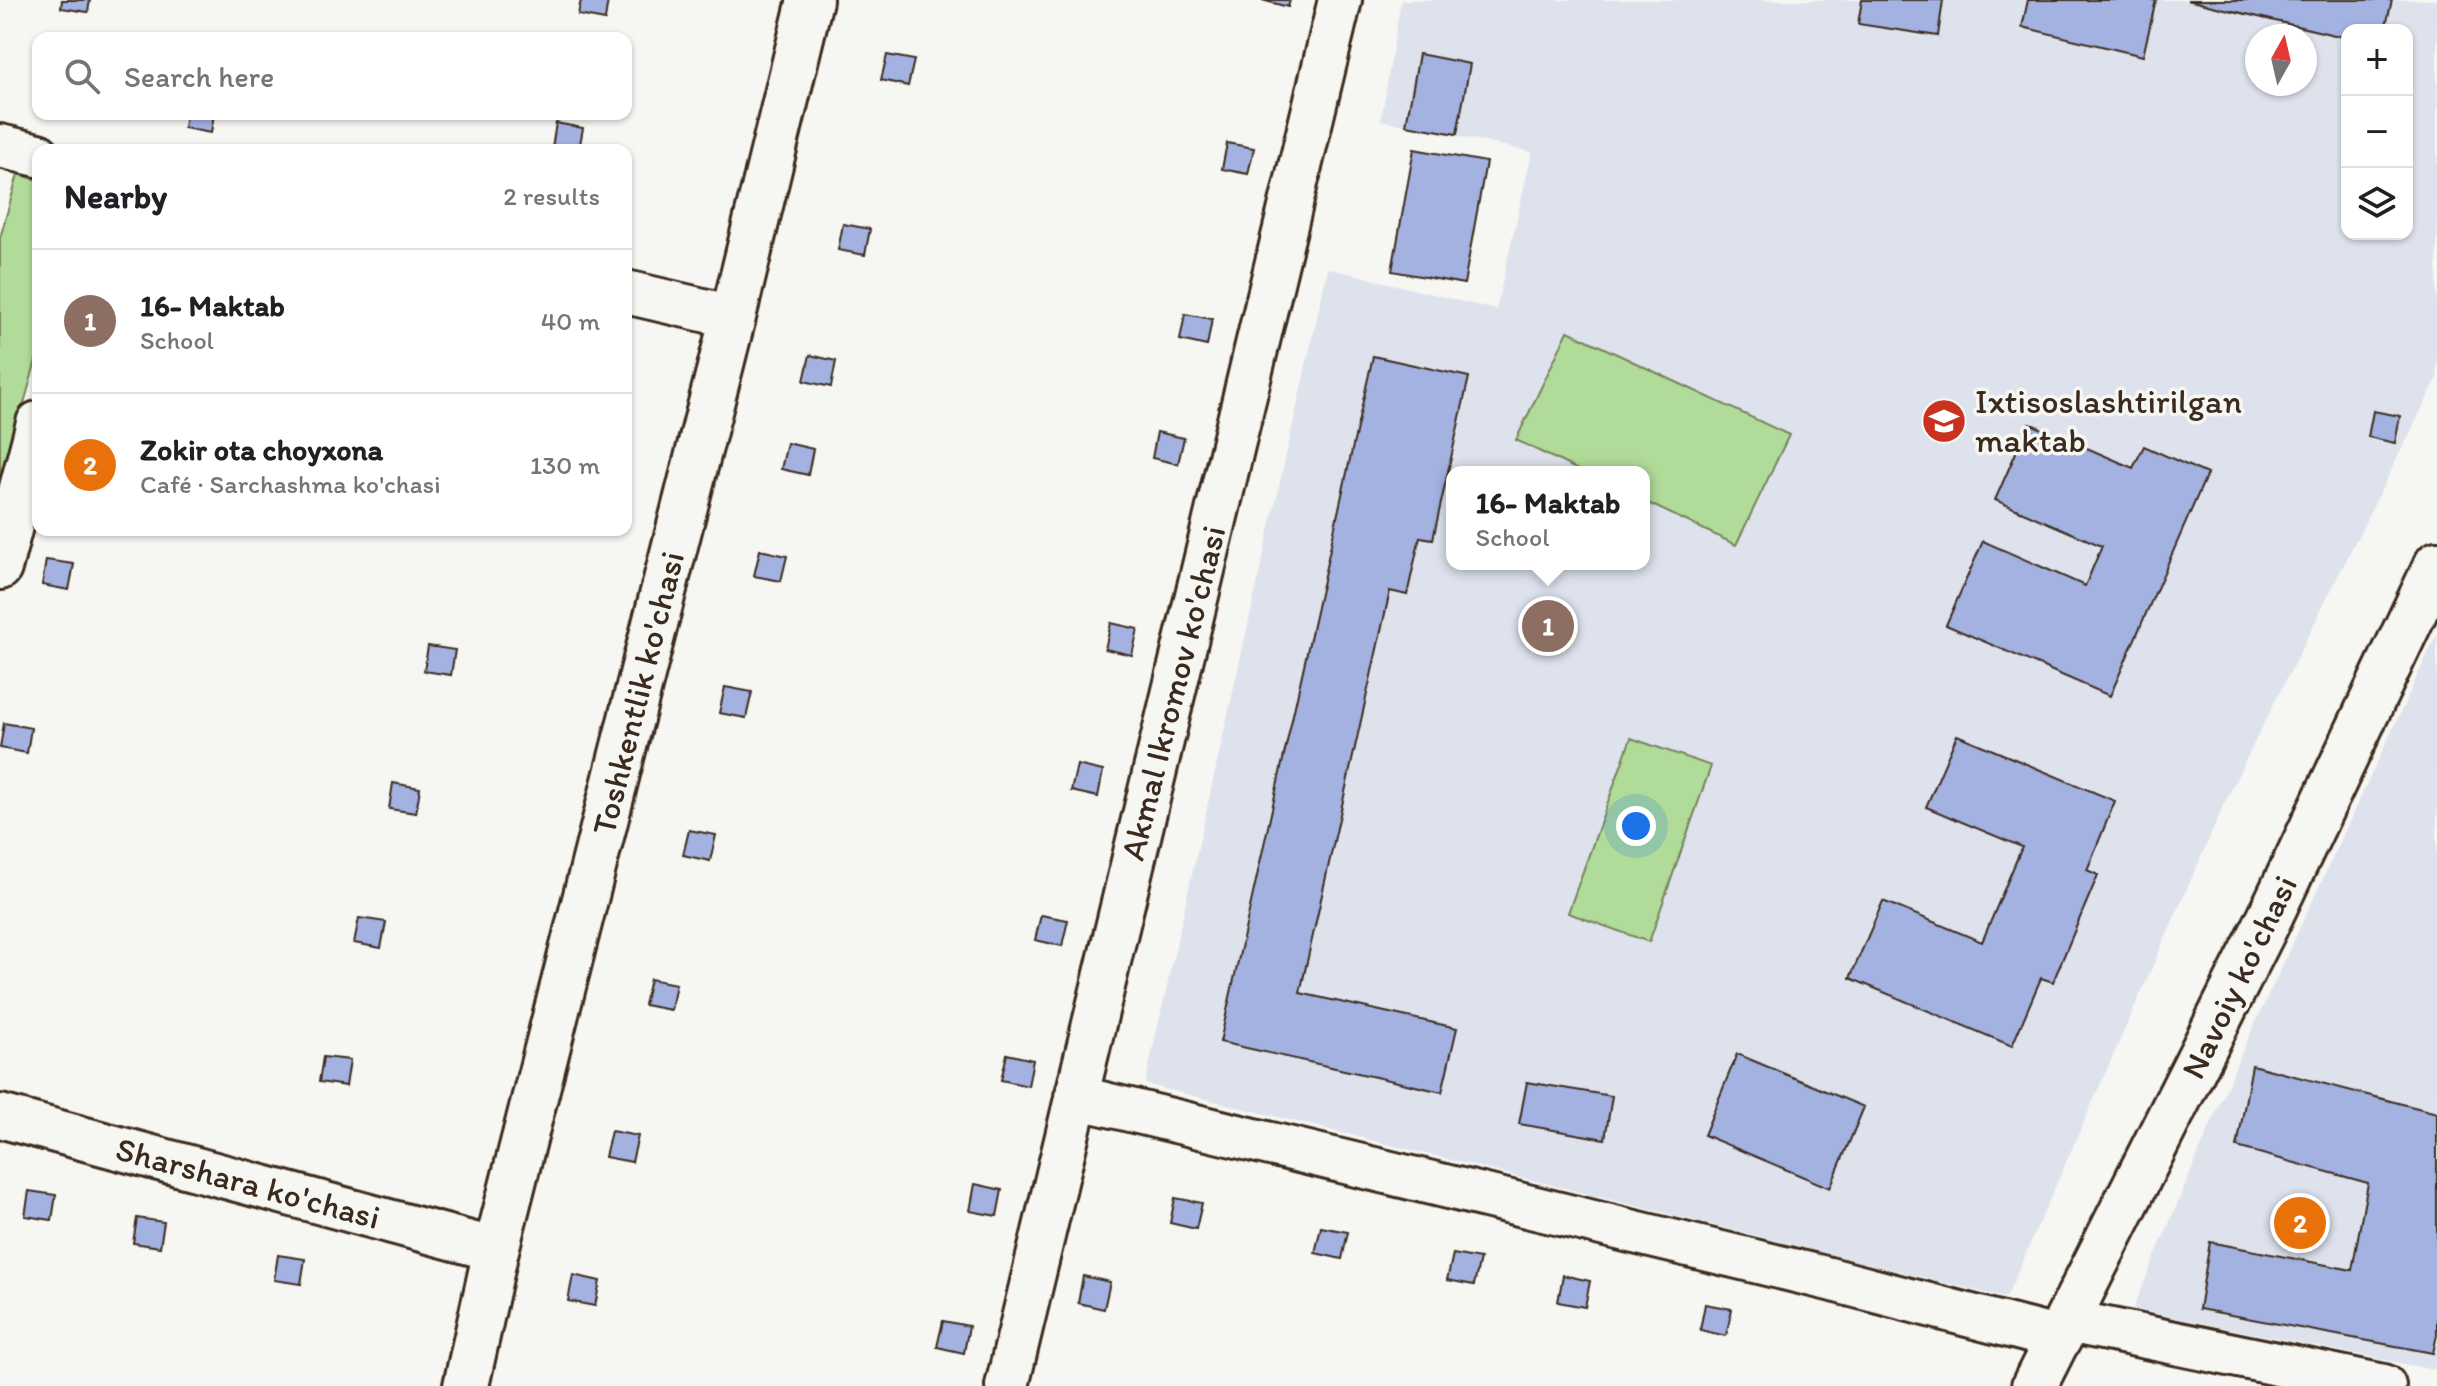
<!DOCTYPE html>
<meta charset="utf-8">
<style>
body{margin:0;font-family:Itim,sans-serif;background:#f6f6f6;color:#202124}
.controls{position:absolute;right:24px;top:24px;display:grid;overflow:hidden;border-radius:16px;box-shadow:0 2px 6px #0004}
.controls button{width:72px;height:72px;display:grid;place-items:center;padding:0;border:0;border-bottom:2px solid #e0e0e0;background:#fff;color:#202124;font:40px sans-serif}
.compass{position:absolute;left:2245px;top:24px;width:72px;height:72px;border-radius:50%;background:#fff;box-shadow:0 2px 6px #0004;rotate:8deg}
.you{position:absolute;left:1636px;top:826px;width:28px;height:28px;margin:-20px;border:6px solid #fff;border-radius:50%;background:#1a73e8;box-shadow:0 0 0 12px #1a73e833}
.badge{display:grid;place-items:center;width:52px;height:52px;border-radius:50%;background:#111827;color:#fff;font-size:26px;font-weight:700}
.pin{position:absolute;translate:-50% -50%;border:4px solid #fff;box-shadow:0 2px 8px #0006}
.popup{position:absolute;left:1446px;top:466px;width:204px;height:104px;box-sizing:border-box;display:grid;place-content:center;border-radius:16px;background:#fff;filter:drop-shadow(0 2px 6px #0005);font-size:26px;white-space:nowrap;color:#757577}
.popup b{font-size:30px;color:#202124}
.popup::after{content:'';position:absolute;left:50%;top:100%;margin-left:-16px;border:16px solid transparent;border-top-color:#fff}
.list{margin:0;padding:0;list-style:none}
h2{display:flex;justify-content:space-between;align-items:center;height:104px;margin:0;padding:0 32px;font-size:34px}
h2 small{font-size:26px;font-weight:400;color:#757577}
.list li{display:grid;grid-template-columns:52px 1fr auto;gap:24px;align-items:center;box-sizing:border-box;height:144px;padding:0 32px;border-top:2px solid #e0e0e0}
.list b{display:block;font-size:30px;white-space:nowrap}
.list p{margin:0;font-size:26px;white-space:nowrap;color:#757577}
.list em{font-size:26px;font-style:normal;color:#757577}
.icon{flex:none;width:44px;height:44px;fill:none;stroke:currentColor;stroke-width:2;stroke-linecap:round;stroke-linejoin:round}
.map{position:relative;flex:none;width:2437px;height:1386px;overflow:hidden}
.search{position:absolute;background:#fff;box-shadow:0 2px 6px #0004;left:32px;top:32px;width:600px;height:88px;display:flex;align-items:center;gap:20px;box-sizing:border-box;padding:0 28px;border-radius:16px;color:#757577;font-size:30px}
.panel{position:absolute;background:#fff;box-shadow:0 2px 6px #0004;left:32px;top:144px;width:600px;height:392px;border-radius:16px}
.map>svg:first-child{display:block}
</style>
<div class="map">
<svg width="2437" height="1386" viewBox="0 0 2437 1386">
<rect width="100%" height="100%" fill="#f6f6f2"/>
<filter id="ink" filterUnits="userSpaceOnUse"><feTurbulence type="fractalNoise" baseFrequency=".0125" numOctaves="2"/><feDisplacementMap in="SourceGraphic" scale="16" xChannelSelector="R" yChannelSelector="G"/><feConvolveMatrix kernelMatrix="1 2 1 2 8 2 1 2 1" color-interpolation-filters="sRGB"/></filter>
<g filter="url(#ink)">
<path fill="#dde2ed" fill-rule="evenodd" d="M 1401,0 L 2437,0 L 2437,379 L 2231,789 L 2006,1298 L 1145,1084 L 1328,268 L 1496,310 L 1532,152 L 1381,120 ZM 2347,30 L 2407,30 L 2407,234 L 2347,234 ZM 2257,36 L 2305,36 L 2305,84 L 2257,84 ZM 1452,472 L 1644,472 L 1644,564 L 1452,564 Z
M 2437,634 L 2437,1357 L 2434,1370 L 2133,1309 L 2240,1056 Z"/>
<path fill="#b1db98" stroke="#76825b" stroke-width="2" d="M 18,174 L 38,180 L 38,353 L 0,490 L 0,238 Z
M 1568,331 L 1789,435 L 1736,545 L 1644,501 L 1644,472 L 1582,472 L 1516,440 Z
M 1631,738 L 1711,766 L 1649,942 L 1568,913 Z"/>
<path fill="#a3b2e1" stroke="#3b2a1e" stroke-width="2" d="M 62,0 L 90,0 L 88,12 L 61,8 Z
M 581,0 L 608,0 L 605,20 L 578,15 Z
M 1262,0 L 1290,0 L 1288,7 Z
M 1862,0 L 1943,0 L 1938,36 L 1858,24 Z
M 2028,0 L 2156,0 L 2143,56 L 2022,27 Z
M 2187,0 L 2392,0 L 2385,30 L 2347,30 L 2347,38 Z
M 1419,54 L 1470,64 L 1457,134 L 1406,125 Z
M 887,55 L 914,60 L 908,86 L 881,80 Z
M 186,114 L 214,114 L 211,133 L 184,128 Z
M 556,123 L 583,128 L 579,150 L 552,148 Z
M 1227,143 L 1254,148 L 1248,174 L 1222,169 Z
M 1414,149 L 1486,162 L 1464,284 L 1392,271 Z
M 843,224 L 870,229 L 865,255 L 838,250 Z
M 1185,314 L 1212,319 L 1207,346 L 1180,340 Z
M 810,355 L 836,361 L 831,387 L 804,381 Z
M 1373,356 L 1469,377 L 1433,539 L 1420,537 L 1407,595 L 1390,591 L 1300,993 L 1457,1028 L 1442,1092 L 1220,1042 Z
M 2373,411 L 2400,416 L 2395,443 L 2368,437 Z
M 2029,423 L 2133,468 L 2144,446 L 2207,474 L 2110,696 L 1946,625 L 1983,541 L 2085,586 L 2102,546 L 1995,500 Z
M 1157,432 L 1184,438 L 1178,464 L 1152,458 Z
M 787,443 L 813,449 L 808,475 L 781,469 Z
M 760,550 L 787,556 L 781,581 L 754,576 Z
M 46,560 L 74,564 L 69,590 L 42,585 Z
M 1111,623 L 1138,629 L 1132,655 L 1105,649 Z
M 428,646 L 455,650 L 451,675 L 424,671 Z
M 725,687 L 752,692 L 746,718 L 719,713 Z
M 4,723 L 31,728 L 27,753 L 0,748 Z
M 1957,735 L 2115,801 L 2087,870 L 2098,875 L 2053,982 L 2041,978 L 2012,1046 L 1850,978 L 1883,901 L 1982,942 L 2022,847 L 1926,807 Z
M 1077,765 L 1103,771 L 1098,797 L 1071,791 Z
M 393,783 L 420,788 L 416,813 L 389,809 Z
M 689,830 L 716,835 L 710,861 L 683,855 Z
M 1041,915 L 1068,920 L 1062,946 L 1035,940 Z
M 359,918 L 386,922 L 381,948 L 354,943 Z
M 650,979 L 676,984 L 671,1010 L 644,1005 Z
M 1007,1054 L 1033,1060 L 1028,1086 L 1001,1080 Z
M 1737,1054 L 1864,1107 L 1830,1188 L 1704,1135 Z
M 323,1057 L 350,1060 L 346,1086 L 319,1082 Z
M 2252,1065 L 2437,1113 L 2437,1335 L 2433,1353 L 2199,1309 L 2210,1242 L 2352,1270 L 2368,1183 L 2237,1147 Z
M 1527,1082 L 1612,1096 L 1605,1139 L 1519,1124 Z
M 611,1131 L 638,1136 L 632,1162 L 605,1157 Z
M 975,1184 L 1002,1190 L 997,1216 L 970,1211 Z
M 29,1191 L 56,1195 L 52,1220 L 25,1216 Z
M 1175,1198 L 1202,1203 L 1196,1229 L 1170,1223 Z
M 137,1218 L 164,1222 L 160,1247 L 133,1243 Z
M 1321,1227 L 1348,1232 L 1342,1259 L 1315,1253 Z
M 1453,1254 L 1480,1259 L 1474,1285 L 1447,1280 Z
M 278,1255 L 305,1259 L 301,1284 L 274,1280 Z
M 573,1275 L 600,1281 L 595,1306 L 568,1301 Z
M 1563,1275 L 1590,1281 L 1585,1307 L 1558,1302 Z
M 1083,1276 L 1110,1282 L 1104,1309 L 1078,1303 Z
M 1705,1304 L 1732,1309 L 1726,1336 L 1700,1330 Z
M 943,1321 L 969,1326 L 964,1353 L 937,1347 Z"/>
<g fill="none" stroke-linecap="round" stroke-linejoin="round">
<g stroke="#3b2a1e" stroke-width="48">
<path id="minor" d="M 0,146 L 38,155
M 626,292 L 733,317
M 0,568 L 38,423
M 1076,1097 L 1829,1279 L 2060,1339
M 0,1116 L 496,1250
M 2068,1321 L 2384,1386
M 1007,1386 L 1340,0"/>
</g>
<g stroke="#3b2a1e" stroke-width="50">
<path id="tertiary" d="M 2034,1386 L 2266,925 L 2437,564"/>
</g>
<g stroke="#3b2a1e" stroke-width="50">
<path id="secondary" d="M 466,1386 L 496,1250 L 733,317 L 810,0"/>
</g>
<use href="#minor" stroke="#f6f6f2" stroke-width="42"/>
<use href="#tertiary" stroke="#f6f6f2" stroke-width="44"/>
<use href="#secondary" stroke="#f6f6f2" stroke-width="44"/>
</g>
</g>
<defs>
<g id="school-disc" transform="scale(2.3)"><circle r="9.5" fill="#c8321e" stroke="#f6f6f2"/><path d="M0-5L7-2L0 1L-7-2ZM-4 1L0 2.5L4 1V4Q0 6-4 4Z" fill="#fff"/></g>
</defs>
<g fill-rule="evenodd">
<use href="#school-disc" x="1944" y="421"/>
</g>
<g text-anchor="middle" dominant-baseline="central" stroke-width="7" stroke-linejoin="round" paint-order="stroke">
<g font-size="34" fill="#3b2a1e" stroke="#f6f6f2" text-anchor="start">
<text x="1975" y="401">Ixtisoslashtirilgan<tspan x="1975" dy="39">maktab</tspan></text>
</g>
<g font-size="34" fill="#3b2a1e" stroke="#f6f6f2">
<text transform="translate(638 693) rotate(-76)">Toshkentlik ko'chasi</text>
<text transform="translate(1173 693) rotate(-76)">Akmal Ikromov ko'chasi</text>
<text transform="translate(2239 977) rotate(-64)">Navoiy ko'chasi</text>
<text transform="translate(248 1183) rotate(15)">Sharshara ko'chasi</text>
</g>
</g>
</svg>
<div class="controls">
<button>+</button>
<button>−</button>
<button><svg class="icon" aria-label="layers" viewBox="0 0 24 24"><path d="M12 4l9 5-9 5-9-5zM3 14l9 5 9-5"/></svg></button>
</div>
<svg class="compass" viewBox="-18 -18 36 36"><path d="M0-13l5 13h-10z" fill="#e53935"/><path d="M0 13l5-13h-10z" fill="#757577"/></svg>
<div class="you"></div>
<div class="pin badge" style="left:1548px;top:626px;background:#8d6e63">1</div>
<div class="popup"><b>16- Maktab</b>School</div>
<div class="pin badge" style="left:2300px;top:1223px;background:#e8710a">2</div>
<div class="search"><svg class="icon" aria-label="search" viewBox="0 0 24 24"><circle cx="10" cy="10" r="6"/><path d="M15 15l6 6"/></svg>Search here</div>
<section class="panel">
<h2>Nearby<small>2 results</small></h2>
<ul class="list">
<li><span class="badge" style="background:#8d6e63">1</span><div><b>16- Maktab</b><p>School</p></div><em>40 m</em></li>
<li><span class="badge" style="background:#e8710a">2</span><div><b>Zokir ota choyxona</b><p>Café · Sarchashma ko'chasi</p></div><em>130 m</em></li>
</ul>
</section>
</div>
